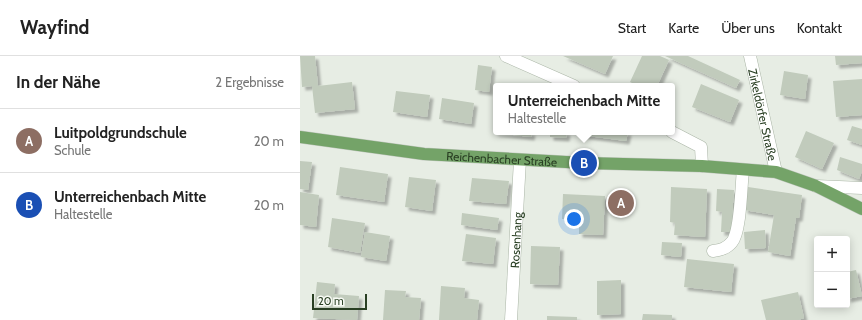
<!DOCTYPE html>
<html lang="de">
<meta charset="utf-8">
<style>
body{margin:0;font-family:Cabin,sans-serif;background:#f6f6f6;color:#222}
.controls{position:absolute;right:12px;bottom:12px;display:grid;overflow:hidden;border-radius:4px;box-shadow:0 2px 10px #0003}
.controls button{width:36px;height:36px;display:grid;place-items:center;padding:0;border:0;border-bottom:1px solid #e0e0e0;background:#fff;color:#222;font:20px sans-serif}
.scale{position:absolute;left:12px;bottom:10px;width:55px;box-sizing:border-box;padding-left:4px;border:2px solid #293f23;border-top:0;font-size:11px;line-height:14px;white-space:nowrap;color:#293f23;-webkit-text-stroke:3px #f7faf4;paint-order:stroke}
.you{position:absolute;left:274px;top:163px;width:14px;height:14px;margin:-10px;border:3px solid #fff;border-radius:50%;background:#1a73e8;box-shadow:0 0 0 6px #1a73e833}
.badge{display:grid;place-items:center;width:26px;height:26px;border-radius:50%;background:#803c6b;color:#fff;font-size:13px;font-weight:700}
.pin{position:absolute;translate:-50% -50%;border:2px solid #fff;box-shadow:0 1px 4px #0006}
.popup{position:absolute;left:193px;top:27px;width:182px;height:52px;box-sizing:border-box;display:grid;place-content:center;border-radius:4px;background:#fff;filter:drop-shadow(0 1px 3px #0005);font-size:13px;white-space:nowrap;color:#767676}
.popup b{font-size:15px;color:#222}
.popup::after{content:'';position:absolute;left:50%;top:100%;margin-left:-8px;border:8px solid transparent;border-top-color:#fff}
.list{margin:0;padding:0;list-style:none}
h2{display:flex;justify-content:space-between;align-items:center;height:52px;margin:0;padding:0 16px;font-size:17px}
h2 small{font-size:13px;font-weight:400;color:#767676}
.list li{display:grid;grid-template-columns:26px 1fr auto;gap:12px;align-items:center;box-sizing:border-box;height:64px;padding:0 16px;border-top:1px solid #e0e0e0}
.list b{display:block;font-size:15px;white-space:nowrap}
.list p{margin:0;font-size:13px;white-space:nowrap;color:#767676}
.list em{font-size:13px;font-style:normal;color:#767676}
.map{position:relative;flex:none;width:562px;height:264px;overflow:hidden}
header{display:flex;align-items:center;gap:24px;box-sizing:border-box;height:56px;padding:0 20px;background:#fff;border-bottom:1px solid #e0e0e0}
header strong{font-size:19px}
nav{display:flex;gap:22px;margin-inline-start:auto;font-size:14px}
main{display:flex}
aside{flex:1;background:#fff}
.map>svg:first-child{display:block}
</style>
<header>
<strong>Wayfind</strong>
<nav><a>Start</a><a>Karte</a><a>Über uns</a><a>Kontakt</a></nav>
</header>
<main>
<aside>
<h2>In der Nähe<small>2 Ergebnisse</small></h2>
<ul class="list">
<li><span class="badge" style="background:#8d6e63">A</span><div><b>Luitpoldgrundschule</b><p>Schule</p></div><em>20 m</em></li>
<li><span class="badge" style="background:#1a4fb4">B</span><div><b>Unterreichenbach Mitte</b><p>Haltestelle</p></div><em>20 m</em></li>
</ul>
</aside>
<div class="map">
<svg width="562" height="264" viewBox="0 0 562 264">
<defs>
<filter id="shadow"><feDropShadow dx="3.5" dy="3.5" stdDeviation="1" flood-color="#0004"/></filter>
</defs>
<rect width="100%" height="100%" fill="#e7ede4"/>
<path fill="#c1cbbc" filter="url(#shadow)" d="M 0,0 L 15,0 L 18,30 L 52,26 L 55,53 L 15,57 L 12,30 L 2,31 Z
M 263,0 L 313,0 L 305,18 Z
M 342,0 L 360,0 L 369,4 L 357,30 L 338,30 L 330,26 Z
M 365,0 L 388,0 L 440,24 L 436,32 Z
M 535,0 L 562,0 L 562,7 L 536,9 Z
M 178,9 L 192,11 L 189,36 L 175,34 Z
M 484,15 L 508,19 L 505,43 L 480,39 Z
M 562,23 L 562,59 L 536,61 L 533,25 Z
M 401,28 L 439,44 L 430,66 L 392,51 Z
M 96,35 L 130,39 L 127,61 L 93,56 Z
M 142,42 L 174,47 L 171,68 L 139,63 Z
M 552,70 L 562,73 L 562,89 L 547,84 Z
M 506,75 L 534,87 L 522,113 L 495,101 Z
M 195,76 L 232,76 L 231,81 L 195,77 Z
M 250,76 L 267,76 L 266,82 L 250,81 Z
M 280,76 L 328,76 L 326,85 L 280,79 Z
M 540,101 L 562,108 L 562,115 L 559,123 L 537,114 Z
M 0,105 L 12,106 L 8,134 L 0,133 Z
M 40,111 L 88,118 L 84,146 L 36,139 Z
M 109,121 L 136,124 L 132,155 L 105,151 Z
M 172,122 L 209,125 L 206,148 L 169,145 Z
M 371,131 L 407,133 L 405,181 L 374,179 L 375,167 L 370,166 Z
M 448,131 L 502,139 L 499,162 L 496,162 L 490,200 L 468,196 L 474,159 L 444,154 Z
M 417,133 L 434,134 L 431,176 L 421,176 L 422,156 L 416,155 Z
M 0,136 L 19,139 L 16,171 L 0,169 Z
M 263,138 L 305,140 L 303,179 L 279,178 L 279,164 L 262,163 Z
M 162,157 L 199,162 L 197,174 L 161,169 Z
M 32,162 L 65,167 L 60,197 L 28,191 Z
M 465,174 L 466,192 L 445,193 L 444,176 Z
M 65,176 L 90,180 L 86,205 L 61,201 Z
M 166,178 L 196,182 L 193,208 L 162,205 Z
M 362,186 L 382,187 L 381,201 L 361,199 Z
M 231,190 L 260,191 L 258,229 L 230,228 Z
M 387,203 L 434,208 L 431,236 L 384,231 Z
M 556,214 L 562,240 L 547,243 L 547,216 Z
M 321,224 L 321,258 L 297,259 L 297,225 Z
M 17,226 L 35,228 L 34,238 L 59,240 L 57,264 L 13,262 Z
M 141,230 L 165,232 L 164,242 L 179,244 L 177,264 L 139,264 Z
M 85,234 L 106,235 L 105,241 L 121,242 L 119,264 L 83,264 Z
M 498,236 L 504,262 L 498,264 L 466,264 L 461,244 Z
M 343,258 L 372,259 L 372,264 L 342,264 Z
M 247,260 L 277,261 L 277,264 L 247,264 Z"/>
<g fill="none" stroke-linecap="round" stroke-linejoin="round">
<g stroke="#aab5a6" stroke-width="13">
<g id="minor">
<path d="M 206,0 L 274,30"/>
<path id="s1" d="M 450,0 L 476,116"/>
<path d="M 372,76 L 401,91 L 402,110"/>
<path d="M 516,130 L 562,132"/>
<path d="M 413,195 C 420,194 426,193 432,186 C 441,175 441,130 443,114"/>
<path id="s2" d="M 211,264 L 220,104"/>
</g>
</g>
<g stroke="#c3c9c1" stroke-width="13">
<g id="major">
<path id="s3" d="M 0,81 L 124,98 L 284,107 L 402,110 L 476,116 L 516,130 L 562,153"/>
</g>
</g>
<use href="#minor" stroke="#fff" stroke-width="12"/>
<use href="#major" stroke="#74a368" stroke-width="12"/>
</g>
<g text-anchor="middle" dominant-baseline="central" stroke-width="3" stroke-linejoin="round" paint-order="stroke">
<g font-size="12" fill="#293f23" stroke="#f7faf4">
<text stroke="none"><textPath href="#s1" startOffset="60">Zirkeldörfer Straße</textPath></text>
<text stroke="none"><textPath href="#s3" startOffset="203">Reichenbacher Straße</textPath></text>
<text stroke="none"><textPath href="#s2" startOffset="80">Rosenhang</textPath></text>
</g>
</g>
</svg>
<div class="controls">
<button>+</button>
<button>−</button>
</div>
<div class="scale">20 m</div>
<div class="you"></div>
<div class="pin badge" style="left:321px;top:147px;background:#8d6e63">A</div>
<div class="pin badge" style="left:284px;top:107px;background:#1a4fb4">B</div>
<div class="popup"><b>Unterreichenbach Mitte</b>Haltestelle</div>
</div>
</main>
